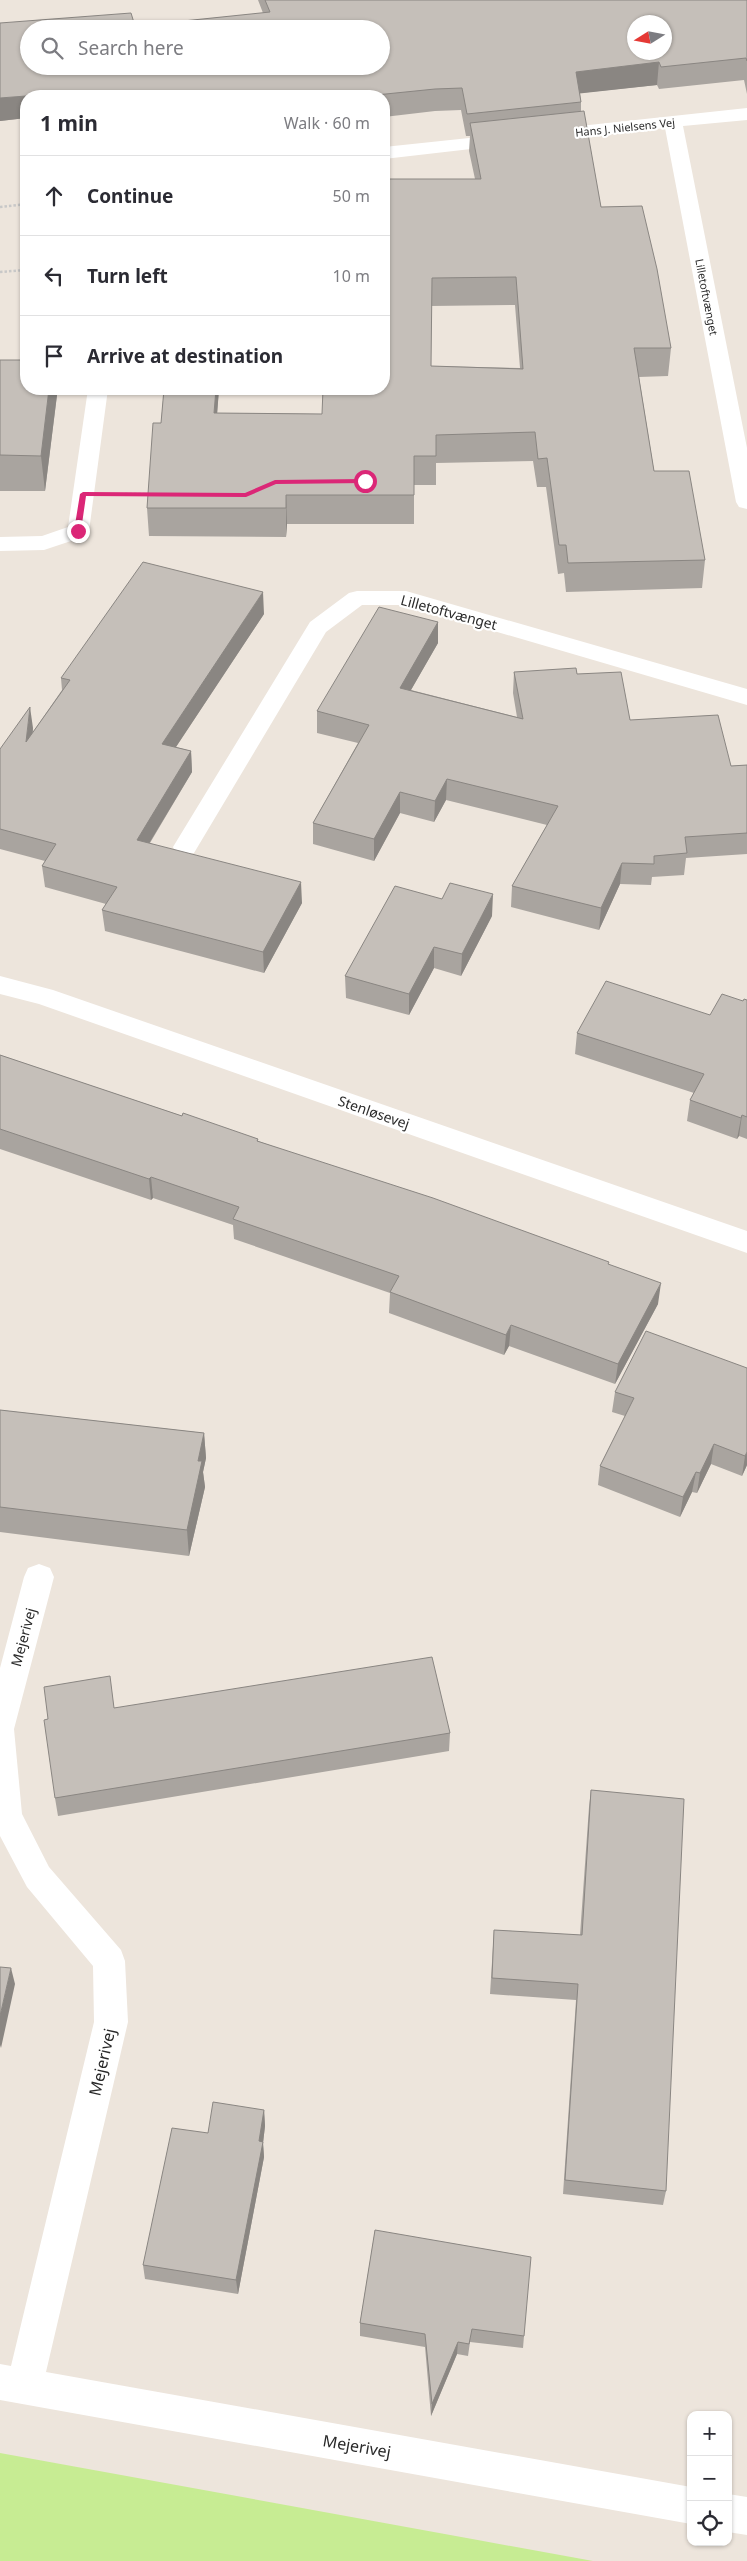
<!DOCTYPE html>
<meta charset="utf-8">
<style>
body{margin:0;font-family:"Noto Sans",sans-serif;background:#f2f2f3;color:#2b2b33}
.controls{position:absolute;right:15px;bottom:15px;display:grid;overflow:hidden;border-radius:10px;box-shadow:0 1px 4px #0004}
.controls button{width:45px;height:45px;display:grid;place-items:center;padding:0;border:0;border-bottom:1px solid #e1e1e2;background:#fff;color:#2b2b33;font:25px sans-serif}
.compass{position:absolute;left:627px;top:15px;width:45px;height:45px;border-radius:50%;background:#fff;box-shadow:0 1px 4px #0004;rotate:259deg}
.stop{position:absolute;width:15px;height:15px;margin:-11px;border:4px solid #db2777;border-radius:50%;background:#fff}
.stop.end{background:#db2777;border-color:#fff;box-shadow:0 1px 5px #0008}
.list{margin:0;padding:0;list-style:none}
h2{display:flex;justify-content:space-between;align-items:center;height:65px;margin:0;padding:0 20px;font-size:21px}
h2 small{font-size:16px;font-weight:400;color:#7c7c81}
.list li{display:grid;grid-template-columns:32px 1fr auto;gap:15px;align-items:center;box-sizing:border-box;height:80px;padding:0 20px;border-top:1px solid #e1e1e2}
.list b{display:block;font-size:19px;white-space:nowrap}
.list em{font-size:16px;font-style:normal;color:#7c7c81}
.icon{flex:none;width:28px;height:28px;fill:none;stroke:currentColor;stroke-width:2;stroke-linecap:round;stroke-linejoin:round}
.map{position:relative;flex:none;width:747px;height:2561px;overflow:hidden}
.search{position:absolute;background:#fff;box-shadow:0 1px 4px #0004;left:20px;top:20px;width:370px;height:55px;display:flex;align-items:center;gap:12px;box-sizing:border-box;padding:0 18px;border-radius:28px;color:#7c7c81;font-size:19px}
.panel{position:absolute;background:#fff;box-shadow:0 1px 4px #0004;left:20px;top:90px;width:370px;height:305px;border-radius:20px}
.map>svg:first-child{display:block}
</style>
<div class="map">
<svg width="747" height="2561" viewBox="0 0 747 2561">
<rect width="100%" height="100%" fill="#ede5dc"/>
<path fill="#c7ec93" d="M 0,2453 L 593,2561 L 0,2561 Z"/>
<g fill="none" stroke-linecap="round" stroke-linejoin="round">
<path stroke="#c8c8c8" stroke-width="2.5" stroke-dasharray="2.5 2" stroke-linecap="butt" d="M 0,207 L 26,204
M 0,272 L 26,270
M 125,494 L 151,494"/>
<path fill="#fff" fill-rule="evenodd" d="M 88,389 L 108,389 L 89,531 L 86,536 L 44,550 L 0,551 L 0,537 L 42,536 L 68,527 Z"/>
<path fill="#fff" fill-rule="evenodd" d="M 747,108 L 747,120 L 683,126 L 747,448 L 747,509 L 739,507 L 736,502 L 665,128 L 552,141 L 545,139 L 543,135 L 545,131 L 552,129 Z
M 507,134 L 514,136 L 516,140 L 514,144 L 384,159 L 384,147 Z
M 357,591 L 406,591 L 747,689 L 747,705 L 405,605 L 362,605 L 326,632 L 194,853 L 185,855 L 176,853 L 173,847 L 310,622 L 349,593 Z
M 39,1564 L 50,1568 L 54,1577 L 14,1729 L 22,1814 L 49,1867 L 121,1950 L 125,1961 L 128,2022 L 46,2372 L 691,2487 L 691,2524 L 0,2400 L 0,2364 L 11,2366 L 94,2022 L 93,1966 L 27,1887 L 0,1836 L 0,1668 L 24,1577 L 28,1568 Z
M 728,2494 L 747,2497 L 747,2535 L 728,2532 Z"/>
<path fill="#fff" fill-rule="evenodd" d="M 0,976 L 53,990 L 747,1231 L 747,1253 L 39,1004 L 0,994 Z"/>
</g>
<path fill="#a9a49f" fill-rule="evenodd" d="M 258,0 L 747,0 L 747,94 L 744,80 L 659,89 L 657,85 L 580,93 L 581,102 L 581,111 L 601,207 L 671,348 L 668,376 L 639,377 L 654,471 L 705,560 L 702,588 L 566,592 L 564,573 L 558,574 L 546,487 L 537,487 L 533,461 L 436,463 L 436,485 L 414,485 L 414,524 L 287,524 L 286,537 L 149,536 L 147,508 L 161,423 L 164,389 L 219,389 L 217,413 L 322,414 L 475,179 L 469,151 L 470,136 L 466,136 L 461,110 L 435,111 L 384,117 L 384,96 L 26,96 L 26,118 L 0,121 L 0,23 L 135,26 L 263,13 ZM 515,305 L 520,368 L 431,366 L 431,306 Z
M 0,360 L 26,389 L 56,389 L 57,395 L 45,491 L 0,491 Z
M 264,614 L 176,747 L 191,751 L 192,772 L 150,843 L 302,903 L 264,973 L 105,931 L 102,910 L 106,904 L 45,887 L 42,866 L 45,861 L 0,849 L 0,749 L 33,728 L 33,732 L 62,690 L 61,678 Z
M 438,622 L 438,643 L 411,690 L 517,717 L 513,693 L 514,672 L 577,674 L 630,720 L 731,766 L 747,765 L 747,854 L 686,858 L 684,875 L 652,877 L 651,885 L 620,884 L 599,930 L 511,907 L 512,886 L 547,825 L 446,800 L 434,822 L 400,813 L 374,861 L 313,844 L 313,823 L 358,743 L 317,733 L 317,711 Z
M 492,916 L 461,976 L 434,968 L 409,1015 L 346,998 L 345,976 Z
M 747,1000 L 747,1139 L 739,1136 L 737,1139 L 687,1121 L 690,1100 L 694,1093 L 575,1054 L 577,1033 L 710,1015 Z
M 0,1055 L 182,1116 L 258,1139 L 258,1141 L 609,1265 L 658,1304 L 615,1384 L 509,1346 L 504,1355 L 389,1313 L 390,1293 L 234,1239 L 233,1225 L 153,1198 L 151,1200 L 0,1149 Z
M 747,1368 L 747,1465 L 742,1476 L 711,1464 L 697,1493 L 692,1492 L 680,1517 L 598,1485 L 600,1466 L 625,1416 L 612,1412 L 615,1392 Z
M 0,1410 L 204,1433 L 206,1458 L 203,1472 L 205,1487 L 189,1556 L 0,1532 Z
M 114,1708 L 450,1733 L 449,1751 L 58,1816 L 55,1798 Z
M 591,1790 L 666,2191 L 663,2205 L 563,2194 L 576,2000 L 490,1994 L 494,1930 L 580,1935 L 589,1807 Z
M 264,2110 L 265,2126 L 263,2143 L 264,2157 L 238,2294 L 145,2279 L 143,2265 L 208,2133 Z
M 375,2230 L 524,2336 L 523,2348 L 470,2342 L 468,2356 L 457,2354 L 431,2416 L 425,2347 L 360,2336 L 360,2323 Z"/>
<path fill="#8a8682" d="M 659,62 L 657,85 L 575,94 L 576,72 Z
M 26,96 L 26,118 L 0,121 L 0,98 Z
M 49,389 L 56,389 L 57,395 L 45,491 L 41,456 Z
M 216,389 L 219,389 L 215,442 L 214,413 Z
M 286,495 L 287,524 L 286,537 Z
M 263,592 L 264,614 L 164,765 L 162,744 Z
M 438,622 L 438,643 L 400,709 L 400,688 Z
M 30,707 L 33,728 L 28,763 L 26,742 Z
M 191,751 L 192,772 L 139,860 L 137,840 Z
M 447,779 L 446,800 L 434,822 L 435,801 Z
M 400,792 L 400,813 L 374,861 L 374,839 Z
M 622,863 L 620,884 L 599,930 L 601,908 Z
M 301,882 L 302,903 L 264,973 L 263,952 Z
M 493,894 L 492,916 L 461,976 L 462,954 Z
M 434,947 L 434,968 L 409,1015 L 409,994 Z
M 742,1115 L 739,1136 L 737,1139 L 741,1118 Z
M 151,1177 L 153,1198 L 151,1200 L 149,1179 Z
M 661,1283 L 658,1304 L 615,1384 L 618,1364 Z
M 511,1325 L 509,1346 L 504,1355 L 506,1335 Z
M 204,1433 L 206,1458 L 203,1472 L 205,1487 L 189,1556 L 187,1530 L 198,1461 Z
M 714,1444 L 711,1464 L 697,1493 L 700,1473 Z
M 747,1452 L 747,1465 L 742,1476 L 745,1456 Z
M 696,1472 L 692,1492 L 680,1517 L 683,1497 Z
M 11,1968 L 15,1984 L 1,2048 L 0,2045 L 0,2016 Z
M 264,2110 L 265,2126 L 263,2143 L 264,2157 L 238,2294 L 236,2280 Z
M 458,2342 L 457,2354 L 431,2416 L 432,2404 Z"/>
<path fill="#c5bfb9" stroke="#8a8682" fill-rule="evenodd" d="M 265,0 L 747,0 L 747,61 L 746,58 L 661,67 L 659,62 L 576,72 L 581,102 L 467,114 L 462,88 L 435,89 L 366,96 L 26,97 L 26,96 L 0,98 L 0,23 L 131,13 L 135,26 L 270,12 ZM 634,22 L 664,22 L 664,52 L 634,52 ZM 29,29 L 381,29 L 381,66 L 29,66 Z
M 584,111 L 601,207 L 642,206 L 657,269 L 671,348 L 634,348 L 654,471 L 689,471 L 705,560 L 568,563 L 566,545 L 559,545 L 547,458 L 538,459 L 535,432 L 436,435 L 436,456 L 414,456 L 414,495 L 286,495 L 286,508 L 147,508 L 153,423 L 161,423 L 164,389 L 216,389 L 214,413 L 322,414 L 323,389 L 384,389 L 384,179 L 481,179 L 470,123 ZM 516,277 L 523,369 L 431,366 L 432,278 Z
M 0,360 L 26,360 L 26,389 L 49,389 L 41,456 L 0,455 Z
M 143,562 L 263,592 L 162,744 L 191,751 L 137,840 L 301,882 L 263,952 L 102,910 L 117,887 L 42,866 L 56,844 L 0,829 L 0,749 L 30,707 L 26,742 L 70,680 L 61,678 Z
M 379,607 L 438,622 L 400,688 L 523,719 L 514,672 L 576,668 L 577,674 L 621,672 L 630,720 L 718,715 L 731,766 L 747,765 L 747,833 L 685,837 L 687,853 L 654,856 L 654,864 L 622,863 L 601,908 L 512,886 L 558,806 L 447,779 L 435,801 L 400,792 L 374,839 L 313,823 L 369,725 L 317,711 Z
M 450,883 L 493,894 L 462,954 L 434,947 L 409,994 L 345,976 L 395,886 L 442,899 Z
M 606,981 L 710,1015 L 722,994 L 743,1001 L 744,999 L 747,1000 L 747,1117 L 742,1115 L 741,1118 L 690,1100 L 704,1074 L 577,1033 Z
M 0,1055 L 182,1116 L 183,1113 L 258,1139 L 257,1141 L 433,1198 L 609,1262 L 608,1264 L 661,1283 L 618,1364 L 511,1325 L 506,1335 L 390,1292 L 399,1276 L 233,1219 L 239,1207 L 151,1177 L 149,1179 L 0,1129 Z
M 646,1331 L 747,1368 L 747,1452 L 745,1456 L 714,1444 L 700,1473 L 696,1472 L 683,1497 L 600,1466 L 634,1398 L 615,1392 Z
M 0,1410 L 204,1433 L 198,1461 L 202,1461 L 187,1530 L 0,1507 Z
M 432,1657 L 450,1733 L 55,1798 L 44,1720 L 48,1719 L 44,1687 L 110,1676 L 114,1708 Z
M 591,1790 L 684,1799 L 666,2191 L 565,2180 L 578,1984 L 492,1978 L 494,1930 L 582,1935 Z
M 0,1967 L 11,1968 L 0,2016 Z
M 213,2102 L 264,2110 L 259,2141 L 263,2142 L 236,2280 L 143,2265 L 172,2128 L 208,2133 Z
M 375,2230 L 531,2257 L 524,2336 L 472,2329 L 469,2344 L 458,2342 L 432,2404 L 425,2334 L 360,2323 Z"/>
<path fill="#db2777" d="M 365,479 L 367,483 L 276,484 L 246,497 L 86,496 L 81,531 L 78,533 L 74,531 L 80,494 L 83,492 L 245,493 L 275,480 Z"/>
<g text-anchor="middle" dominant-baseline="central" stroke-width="4.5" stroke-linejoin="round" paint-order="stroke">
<g font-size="11" fill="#2a2a2a" stroke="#fff">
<text transform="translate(625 127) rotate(-6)">Hans J. Nielsens Vej</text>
<text transform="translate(707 297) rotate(79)">Lilletoftvænget</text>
</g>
<g font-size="14" fill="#2a2a2a" stroke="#fff">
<text transform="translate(449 612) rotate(15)">Lilletoftvænget</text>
<text transform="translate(374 1112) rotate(19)">Stenløsevej</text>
<text transform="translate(23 1637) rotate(-75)">Mejerivej</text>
</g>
<g font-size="16" fill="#2a2a2a" stroke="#fff">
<text transform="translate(102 2062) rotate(-77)">Mejerivej</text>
<text transform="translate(357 2446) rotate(10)">Mejerivej</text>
</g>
</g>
</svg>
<div class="controls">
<button>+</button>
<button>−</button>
<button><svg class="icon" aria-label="locate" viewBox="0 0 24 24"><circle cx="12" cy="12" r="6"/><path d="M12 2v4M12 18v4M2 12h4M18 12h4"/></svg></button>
</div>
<svg class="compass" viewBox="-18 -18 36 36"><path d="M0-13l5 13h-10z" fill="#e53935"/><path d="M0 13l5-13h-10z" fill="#7c7c81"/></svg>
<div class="stop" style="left:365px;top:481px"></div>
<div class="stop end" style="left:78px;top:531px"></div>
<div class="search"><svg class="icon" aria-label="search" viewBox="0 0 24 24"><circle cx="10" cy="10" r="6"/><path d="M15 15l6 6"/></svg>Search here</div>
<section class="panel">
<h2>1 min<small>Walk · 60 m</small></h2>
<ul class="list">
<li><svg class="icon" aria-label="ahead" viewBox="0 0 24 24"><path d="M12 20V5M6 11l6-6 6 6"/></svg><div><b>Continue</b></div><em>50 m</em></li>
<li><svg class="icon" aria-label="left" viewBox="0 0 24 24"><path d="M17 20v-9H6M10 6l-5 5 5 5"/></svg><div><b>Turn left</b></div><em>10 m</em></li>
<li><svg class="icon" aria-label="arrive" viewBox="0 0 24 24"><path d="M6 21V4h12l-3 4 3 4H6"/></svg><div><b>Arrive at destination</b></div></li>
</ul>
</section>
</div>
